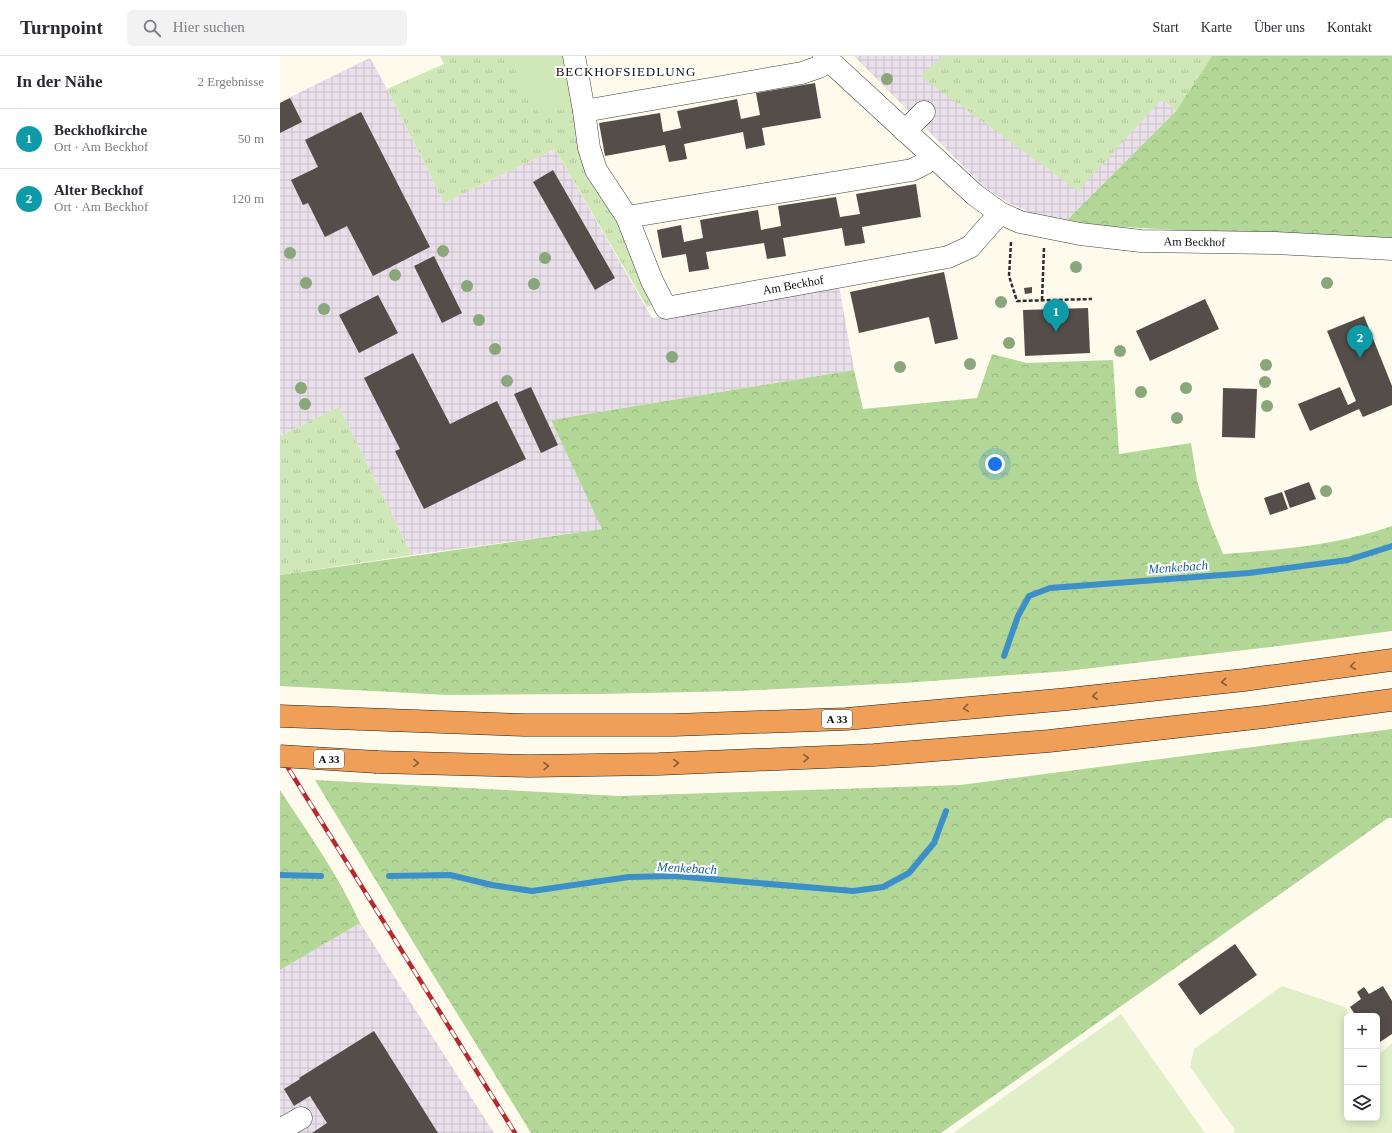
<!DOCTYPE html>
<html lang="de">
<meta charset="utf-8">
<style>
body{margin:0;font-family:"Times New Roman",serif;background:#f2f2f3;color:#2b2b33}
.controls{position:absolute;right:12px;bottom:12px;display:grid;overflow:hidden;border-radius:6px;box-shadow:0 2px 10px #0003}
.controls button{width:36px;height:36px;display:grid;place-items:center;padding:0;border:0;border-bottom:1px solid #e1e1e2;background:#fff;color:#2b2b33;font:20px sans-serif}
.you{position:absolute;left:715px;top:408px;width:14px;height:14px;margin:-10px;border:3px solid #fff;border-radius:50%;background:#1a73e8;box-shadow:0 0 0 6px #1a73e833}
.badge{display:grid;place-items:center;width:26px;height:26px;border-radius:50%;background:#7c3aed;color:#fff;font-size:13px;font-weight:700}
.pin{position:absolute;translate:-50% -33px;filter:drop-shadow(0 1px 2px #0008)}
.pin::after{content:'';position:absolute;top:21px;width:14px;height:12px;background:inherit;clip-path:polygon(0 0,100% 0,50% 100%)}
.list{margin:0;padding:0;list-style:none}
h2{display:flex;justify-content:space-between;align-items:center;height:52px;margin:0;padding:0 16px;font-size:17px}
h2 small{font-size:13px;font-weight:400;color:#7c7c81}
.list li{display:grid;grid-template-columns:26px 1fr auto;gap:12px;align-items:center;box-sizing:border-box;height:60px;padding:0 16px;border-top:1px solid #e1e1e2}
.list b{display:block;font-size:15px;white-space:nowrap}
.list p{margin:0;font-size:13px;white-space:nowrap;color:#7c7c81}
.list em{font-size:13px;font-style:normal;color:#7c7c81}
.icon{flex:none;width:22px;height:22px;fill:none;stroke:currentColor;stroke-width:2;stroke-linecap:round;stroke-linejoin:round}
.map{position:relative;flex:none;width:1112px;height:1077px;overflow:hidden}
header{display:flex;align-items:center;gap:24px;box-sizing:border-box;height:56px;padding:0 20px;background:#fff;border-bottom:1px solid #e1e1e2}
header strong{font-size:19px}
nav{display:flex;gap:22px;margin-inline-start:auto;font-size:14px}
.search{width:280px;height:36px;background:#f2f2f3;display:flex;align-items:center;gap:10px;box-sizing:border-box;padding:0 14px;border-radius:6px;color:#7c7c81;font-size:15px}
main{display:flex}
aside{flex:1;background:#fff}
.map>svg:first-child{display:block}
</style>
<header>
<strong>Turnpoint</strong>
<div class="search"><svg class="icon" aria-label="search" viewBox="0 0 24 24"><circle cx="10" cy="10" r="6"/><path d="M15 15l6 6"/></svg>Hier suchen</div>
<nav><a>Start</a><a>Karte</a><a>Über uns</a><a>Kontakt</a></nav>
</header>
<main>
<aside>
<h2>In der Nähe<small>2 Ergebnisse</small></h2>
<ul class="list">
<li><span class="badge" style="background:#0f9aa8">1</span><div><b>Beckhofkirche</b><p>Ort · Am Beckhof</p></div><em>50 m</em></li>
<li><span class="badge" style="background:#0f9aa8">2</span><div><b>Alter Beckhof</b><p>Ort · Am Beckhof</p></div><em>120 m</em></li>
</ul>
</aside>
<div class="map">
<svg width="1112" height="1077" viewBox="0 0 1112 1077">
<defs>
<pattern id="industrial-grid" width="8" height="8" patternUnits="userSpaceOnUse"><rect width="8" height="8" fill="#eae0eb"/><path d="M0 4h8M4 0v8" fill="none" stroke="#c8bfc8"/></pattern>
<pattern id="grass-tufts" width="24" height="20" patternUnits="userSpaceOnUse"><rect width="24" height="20" fill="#d0e7b7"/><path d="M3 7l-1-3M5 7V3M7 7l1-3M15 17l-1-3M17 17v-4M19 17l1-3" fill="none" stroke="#b1c59c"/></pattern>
<pattern id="forest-crowns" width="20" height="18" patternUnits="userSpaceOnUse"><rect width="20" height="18" fill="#b3d797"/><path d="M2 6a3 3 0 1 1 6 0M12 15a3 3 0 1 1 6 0" fill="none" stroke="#99b781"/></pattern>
</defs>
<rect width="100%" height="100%" fill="#fefbec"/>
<path fill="url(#industrial-grid)" d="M 574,0 L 831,0 L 896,55 L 787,164 L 751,157 L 729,147 L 704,131 Z
M 90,2 L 107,33 L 164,147 L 275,93 L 372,262 L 559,230 L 574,314 L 271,364 L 323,473 L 132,499 L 59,351 L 0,380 L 0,46 Z
M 80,867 L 214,1077 L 0,1077 L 0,914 Z"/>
<path fill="url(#grass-tufts)" d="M 160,0 L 287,0 L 333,147 L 376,248 L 367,251 L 275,93 L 164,147 L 107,33 L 164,8 Z
M 663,0 L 932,0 L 896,55 L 882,43 L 798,135 L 640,20 Z
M 59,351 L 132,499 L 0,519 L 0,380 Z"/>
<path fill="url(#forest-crowns)" d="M 932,0 L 1112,0 L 1112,186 L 825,170 L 787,164 L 896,55 Z
M 712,298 L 747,307 L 833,304 L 839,398 L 911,387 L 917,425 L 930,466 L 943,498 C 1000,494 1058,489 1112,470 L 1112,575 L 999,590 L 787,615 L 624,627 L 457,635 L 321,638 L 167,639 L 0,630 L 0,519 L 322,473 L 271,364 L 574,314 L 583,353 L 697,342 Z
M 1112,673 L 1112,762 L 1108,762 L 661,1077 L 251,1077 L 144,904 L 35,724 L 339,740 L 680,729 Z
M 0,734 C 28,777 59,820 80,867 L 0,914 Z"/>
<path fill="#d0e7b7" d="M 228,0 L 280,0 L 291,52 L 258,57 Z"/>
<path fill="#e1efc9" d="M 1002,930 L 1065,951 L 1070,960 L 1067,960 L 1067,1062 L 1097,1062 L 1097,1000 L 1112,987 L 1112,1077 L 953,1077 L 955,1074 L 910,1011 L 914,993 Z
M 841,958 L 925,1077 L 673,1077 Z"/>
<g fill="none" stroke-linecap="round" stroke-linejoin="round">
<path stroke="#3c8fc9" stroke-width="6" d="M 724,600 L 738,560 L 749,540 L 770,532 L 969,517 L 1068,504 L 1112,490
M 0,819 L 41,820
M 109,820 L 170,819 L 212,829 L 252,835 L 349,821 L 394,820 L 573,835 L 603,831 L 629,817 L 654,787 L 666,755"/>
</g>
<path fill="#544d49" d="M 535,27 L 541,62 L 482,72 L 485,89 L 466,93 L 463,76 L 404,88 L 407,103 L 389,106 L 385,89 L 325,100 L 319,67 L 380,57 L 383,76 L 401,72 L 397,55 L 457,43 L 461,63 L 480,59 L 476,37 Z
M 10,42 L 22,66 L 0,77 L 0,47 Z
M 81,56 L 150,191 L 93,220 L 67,170 L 45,181 L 28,147 L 23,149 L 11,124 L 38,111 L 25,84 Z
M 273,114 L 335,222 L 315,234 L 253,126 Z
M 636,128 L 641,161 L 582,171 L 585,187 L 565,190 L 562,172 L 503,182 L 506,200 L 487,203 L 484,187 L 426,196 L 429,213 L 409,216 L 406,198 L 382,202 L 377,174 L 401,169 L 404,186 L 423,182 L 420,164 L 478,154 L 481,174 L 501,170 L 498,150 L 556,141 L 560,161 L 580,158 L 576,138 Z
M 154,200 L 182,257 L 162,267 L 134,210 Z
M 664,216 L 678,283 L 655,288 L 649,261 L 579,277 L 570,236 Z
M 752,231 L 752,237 L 745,238 L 744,232 Z
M 98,239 L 118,277 L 79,297 L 59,259 Z
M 925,243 L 939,273 L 870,305 L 856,275 Z
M 808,252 L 810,297 L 745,300 L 743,254 Z
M 1084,260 L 1112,330 L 1112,349 L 1083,361 L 1079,353 L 1030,375 L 1018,348 L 1060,331 L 1068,349 L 1076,345 L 1047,275 Z
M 133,297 L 170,368 L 217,345 L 246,403 L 144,453 L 115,395 L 120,393 L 84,322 Z
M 251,331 L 278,389 L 261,397 L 234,338 Z
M 943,332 L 977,333 L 975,382 L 942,381 Z
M 1029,426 L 1036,443 L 1010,452 L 1004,435 Z
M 1002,436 L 1008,453 L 990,459 L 984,442 Z
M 955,888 L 977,919 L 920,959 L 898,928 Z
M 1103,930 L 1112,945 L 1112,978 L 1097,988 L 1097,960 L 1076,960 L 1070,951 L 1081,943 L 1077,936 L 1084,931 L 1089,938 Z
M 94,975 L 158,1077 L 32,1077 L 47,1067 L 30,1040 L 14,1050 L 4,1033 L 20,1023 L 19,1022 Z"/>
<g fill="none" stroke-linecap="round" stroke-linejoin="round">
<g stroke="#3f3f3f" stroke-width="23">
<g id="minor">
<path id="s1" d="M 294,0 L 304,55 L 309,92 L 316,114 L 347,161 L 372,225 L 386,252 L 668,201 L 690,191 L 720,157"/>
<path id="s2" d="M 544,0 L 695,139 L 720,157 L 740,166 L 800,178 L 861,185 L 995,187 L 1112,193"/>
<path d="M 304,55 L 522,17 L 539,11 L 548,4"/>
<path d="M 625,75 L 644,56"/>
<path d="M 347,161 L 632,114 L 644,108 L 652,100"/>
<path d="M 0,1074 L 21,1062"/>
</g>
</g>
<g stroke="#1d1d1d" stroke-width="23">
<path id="highway" d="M 0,660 L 244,669 L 394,669 L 566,663 L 788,643 L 964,624 L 1112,604
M 97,706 L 250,710 L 379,708 L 594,699 L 769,685 L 984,661 L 1112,644"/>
</g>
<path stroke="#2e2e2e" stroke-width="2.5" stroke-dasharray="4 2" stroke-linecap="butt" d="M 731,186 L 729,220 L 737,245 L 812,243
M 762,244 L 764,192"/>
<use href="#minor" stroke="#fff" stroke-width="22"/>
<use href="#highway" stroke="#f09f59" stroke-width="22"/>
<g stroke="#b7292e" stroke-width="4.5">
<path id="rail" d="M 0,699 L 235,1077"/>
</g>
<use href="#rail" stroke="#fff" stroke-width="3" stroke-dasharray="9" stroke-linecap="butt"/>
<g stroke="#1d1d1d" stroke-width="23" stroke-linecap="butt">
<path id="highway-bridge" d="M 0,700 L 97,706"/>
</g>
<use href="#highway-bridge" stroke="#f09f59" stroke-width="22"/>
</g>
<g fill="#8aa67b">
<circle cx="607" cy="23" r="6"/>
<circle cx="163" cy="195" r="6"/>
<circle cx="10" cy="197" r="6"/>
<circle cx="265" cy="202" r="6"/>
<circle cx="796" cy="211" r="6"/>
<circle cx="115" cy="219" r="6"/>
<circle cx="26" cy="227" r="6"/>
<circle cx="1047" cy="227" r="6"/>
<circle cx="254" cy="228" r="6"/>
<circle cx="187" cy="230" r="6"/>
<circle cx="721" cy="246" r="6"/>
<circle cx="44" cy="253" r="6"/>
<circle cx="199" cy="264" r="6"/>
<circle cx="729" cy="287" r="6"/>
<circle cx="215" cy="293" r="6"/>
<circle cx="840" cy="295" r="6"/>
<circle cx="392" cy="301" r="6"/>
<circle cx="690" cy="308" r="6"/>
<circle cx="986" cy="309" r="6"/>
<circle cx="620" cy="311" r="6"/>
<circle cx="227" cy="325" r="6"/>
<circle cx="985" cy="326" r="6"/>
<circle cx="21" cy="332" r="6"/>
<circle cx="906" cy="332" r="6"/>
<circle cx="861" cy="336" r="6"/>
<circle cx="25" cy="348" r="6"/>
<circle cx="987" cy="350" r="6"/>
<circle cx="897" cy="362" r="6"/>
<circle cx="1046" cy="435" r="6"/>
</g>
<defs><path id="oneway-chevron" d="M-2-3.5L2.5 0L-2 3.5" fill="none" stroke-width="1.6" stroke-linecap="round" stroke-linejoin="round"/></defs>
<g stroke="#895d36">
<use href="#oneway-chevron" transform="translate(1073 610) rotate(173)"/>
<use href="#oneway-chevron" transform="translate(944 626) rotate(174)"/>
<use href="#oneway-chevron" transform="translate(815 640) rotate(174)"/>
<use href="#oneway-chevron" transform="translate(686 652) rotate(175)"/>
<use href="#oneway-chevron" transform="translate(526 702) rotate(-2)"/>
<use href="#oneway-chevron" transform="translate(136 707) rotate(2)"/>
<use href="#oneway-chevron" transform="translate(396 707) rotate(-2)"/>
<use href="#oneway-chevron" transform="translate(266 710) rotate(-1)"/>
</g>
<g text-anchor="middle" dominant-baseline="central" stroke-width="4" stroke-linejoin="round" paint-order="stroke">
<g fill="#fff" stroke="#555" stroke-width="1">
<rect x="542" y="654" width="30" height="18" rx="3"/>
<rect x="34" y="694" width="30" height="18" rx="3"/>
</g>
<g font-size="11" font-weight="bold" fill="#0c0c0c">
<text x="557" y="663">A 33</text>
<text x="49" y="703">A 33</text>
</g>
<g font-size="12" fill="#0c0c0c" stroke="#fff">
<text stroke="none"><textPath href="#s2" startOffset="434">Am Beckhof</textPath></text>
<text stroke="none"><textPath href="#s1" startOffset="401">Am Beckhof</textPath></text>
</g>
<g font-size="13" letter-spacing="1" fill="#0c0c0c" stroke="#fff">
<text x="346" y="15">BECKHOFSIEDLUNG</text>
</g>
<g font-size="13" font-style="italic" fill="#1a6099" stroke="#fff">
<text transform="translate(898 511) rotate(-4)">Menkebach</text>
<text transform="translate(407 812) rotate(3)">Menkebach</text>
</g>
</g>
</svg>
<div class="controls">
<button>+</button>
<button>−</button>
<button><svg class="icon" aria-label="layers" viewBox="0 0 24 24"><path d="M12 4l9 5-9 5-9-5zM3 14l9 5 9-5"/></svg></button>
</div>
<div class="you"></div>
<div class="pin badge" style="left:776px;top:276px;background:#0f9aa8">1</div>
<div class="pin badge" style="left:1080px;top:302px;background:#0f9aa8">2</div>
</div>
</main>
